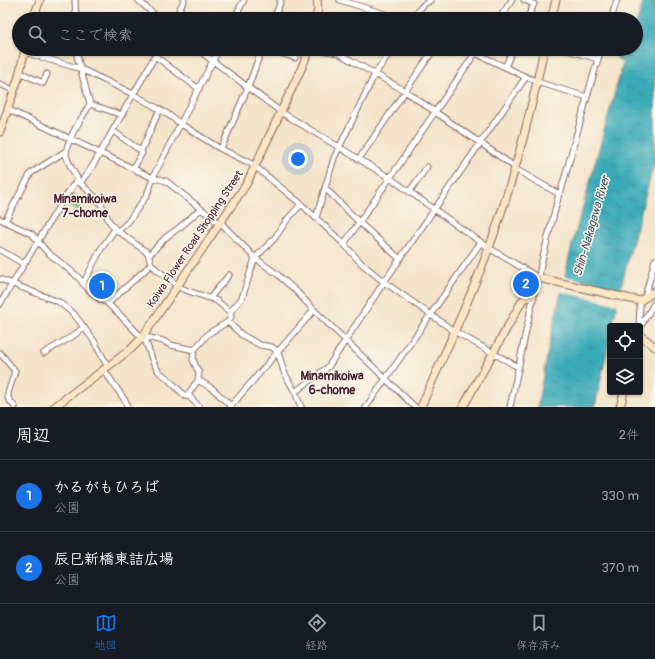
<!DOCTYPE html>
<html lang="ja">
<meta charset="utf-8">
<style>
body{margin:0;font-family:Pangolin,"Klee One",sans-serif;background:#242831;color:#f1f3f6}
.controls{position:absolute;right:12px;bottom:12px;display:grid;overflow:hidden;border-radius:4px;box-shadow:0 1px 3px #0004}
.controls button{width:36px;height:36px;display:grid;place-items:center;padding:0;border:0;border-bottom:1px solid #363941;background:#171b24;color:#f1f3f6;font:20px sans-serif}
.you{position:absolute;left:298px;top:159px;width:14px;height:14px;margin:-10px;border:3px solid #fff;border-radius:50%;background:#1a73e8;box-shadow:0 0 0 6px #1a73e833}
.badge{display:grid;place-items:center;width:26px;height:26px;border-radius:50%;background:#1a73e8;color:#fff;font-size:13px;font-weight:700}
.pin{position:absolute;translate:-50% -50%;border:2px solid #fff;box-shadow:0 1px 4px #0006}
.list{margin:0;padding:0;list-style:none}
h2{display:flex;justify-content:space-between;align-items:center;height:52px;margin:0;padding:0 16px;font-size:17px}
h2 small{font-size:13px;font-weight:400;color:#9ea1a6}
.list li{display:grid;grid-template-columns:26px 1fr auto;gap:12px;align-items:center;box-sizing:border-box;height:72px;padding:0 16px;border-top:1px solid #363941}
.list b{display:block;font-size:15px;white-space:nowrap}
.list p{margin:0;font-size:13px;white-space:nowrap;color:#9ea1a6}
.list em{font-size:13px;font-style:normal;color:#9ea1a6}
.icon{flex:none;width:22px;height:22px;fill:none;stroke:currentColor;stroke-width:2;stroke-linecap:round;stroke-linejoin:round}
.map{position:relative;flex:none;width:655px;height:407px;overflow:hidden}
.search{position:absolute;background:#171b24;box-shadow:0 1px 3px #0004;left:12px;right:12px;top:12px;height:44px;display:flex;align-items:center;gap:10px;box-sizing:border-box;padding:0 14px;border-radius:22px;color:#9ea1a6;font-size:15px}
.sheet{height:196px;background:#171b24}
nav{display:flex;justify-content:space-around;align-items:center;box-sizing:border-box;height:56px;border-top:1px solid #363941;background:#171b24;font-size:11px;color:#9ea1a6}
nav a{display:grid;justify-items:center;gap:2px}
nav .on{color:#1a73e8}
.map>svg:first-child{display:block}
</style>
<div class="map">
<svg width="655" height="407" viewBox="0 0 655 407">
<defs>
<pattern id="park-crowns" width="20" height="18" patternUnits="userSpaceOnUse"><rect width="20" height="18" fill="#7bca8a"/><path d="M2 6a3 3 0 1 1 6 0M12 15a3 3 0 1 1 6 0" fill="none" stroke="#6cad77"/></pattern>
<pattern id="water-ripples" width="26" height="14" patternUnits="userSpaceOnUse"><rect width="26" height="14" fill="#3aaab8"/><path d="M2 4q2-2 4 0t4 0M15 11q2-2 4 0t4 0" fill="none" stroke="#338a96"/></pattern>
</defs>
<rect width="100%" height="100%" fill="#fbf7ec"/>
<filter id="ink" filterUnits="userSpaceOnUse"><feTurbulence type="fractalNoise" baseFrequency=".025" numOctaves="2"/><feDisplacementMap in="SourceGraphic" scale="8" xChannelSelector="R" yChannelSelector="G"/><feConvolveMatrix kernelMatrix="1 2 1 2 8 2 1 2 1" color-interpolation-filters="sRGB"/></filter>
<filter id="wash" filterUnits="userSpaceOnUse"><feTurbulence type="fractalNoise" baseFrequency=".012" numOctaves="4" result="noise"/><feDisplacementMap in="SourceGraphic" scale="16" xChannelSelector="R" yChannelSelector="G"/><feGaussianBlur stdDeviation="0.9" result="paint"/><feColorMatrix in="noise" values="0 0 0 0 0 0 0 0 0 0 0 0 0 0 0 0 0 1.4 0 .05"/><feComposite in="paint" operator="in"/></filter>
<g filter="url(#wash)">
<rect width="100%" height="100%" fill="#f4e4c9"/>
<path fill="url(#park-crowns)" stroke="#62745a" d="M 71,193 L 83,204 L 79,211 L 64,203 Z
M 525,271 L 537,280 L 533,294 L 528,296 L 515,288 Z
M 103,273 L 118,290 L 108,300 C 98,298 92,290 86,283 L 90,275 L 96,280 Z"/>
<path fill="url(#water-ripples)" stroke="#426472" d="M 644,0 L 655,0 L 655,160 L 627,263 L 612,326 L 610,326 L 610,337 L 595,407 L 537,407 L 551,336 L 571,249 L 623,63 L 617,59 L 617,57 L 625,58 L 628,49 L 636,49 L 636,25 Z"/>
<path fill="#f4e4c9" d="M 563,276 L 623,290 L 619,305 L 559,291 Z"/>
</g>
<g filter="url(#ink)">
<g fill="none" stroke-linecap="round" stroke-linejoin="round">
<g stroke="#866462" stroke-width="7">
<path id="street" d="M 75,0 L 76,19
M 138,0 L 159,19
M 340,0 L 401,19
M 524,0 L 534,4 L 527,19
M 175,19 L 184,0
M 234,19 L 244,0
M 274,19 L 281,0
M 412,19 L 423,5 L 431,0
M 499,19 L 512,0
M 611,19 L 617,0
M 76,49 L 76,52 L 90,104 C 84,115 62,145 67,158 C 69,165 74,172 77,178 L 77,180 L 96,198 L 101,204 L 109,221 L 115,229 L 148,253 L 151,264 L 156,269 L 181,288 L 191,292 L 212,299 L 217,301 L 230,312
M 197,49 L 281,112 L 390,178 L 489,248 L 539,278
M 270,49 L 295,58
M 309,49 L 326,51 L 338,53 L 405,91 L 512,165 L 516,166
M 467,49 L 526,77 L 537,81
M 563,49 L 598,59
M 24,52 L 81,69 L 133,94 L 166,113 L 181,124 L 219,148 L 252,164 L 301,204 L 344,244 L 361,263 L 384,282 L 454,331 L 518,367
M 155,56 L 199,89
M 505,67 L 513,49
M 19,72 L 43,83 L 47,74
M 0,84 L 13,90
M 587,97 L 601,49
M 90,104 L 122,115
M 7,109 L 153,178 L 159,179 L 166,181 L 220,224
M 113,131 L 141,151 L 142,153 L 133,169
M 221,149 L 248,87 L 262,49
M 141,151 L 160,109
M 359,159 L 434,49
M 515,169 L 559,194
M 80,183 L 92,167 L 100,153 L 159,49
M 325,188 L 359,222 L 400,259
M 409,192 L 427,167
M 316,218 L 334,158 L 375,74 L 392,49
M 0,219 L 32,234 L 47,252 L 76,275 L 91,292 L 101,300 L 106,302 L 108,304
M 5,221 L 31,173 L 66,151
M 221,223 L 255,258 L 277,274 L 295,290 L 314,310 L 415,407
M 118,231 L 128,222 L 147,195 L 155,173 L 219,49
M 344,244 L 390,178 L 478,49
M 0,250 L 24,264
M 149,255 L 165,238 L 180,227 L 201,209
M 151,264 C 138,278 122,289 108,304 L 120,315 L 146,342 L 153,362 L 159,372 L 167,378 L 185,396 L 190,397 L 199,407
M 0,279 L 59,302 L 74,314 L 94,341 L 108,367
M 83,284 L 101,249 L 115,229
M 645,297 L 655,260
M 210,298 L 229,275
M 0,304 L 61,203 L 77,180
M 228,322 L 242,335 L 260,345 L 272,347 L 278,352 L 284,372 L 295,392 L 301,407
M 639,326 L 640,305 L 640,301
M 640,327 L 655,302
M 142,338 L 150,338 L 163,341 L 171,345 L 194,350
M 0,353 L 15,371 L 8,393 L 8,398 L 15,407
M 44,353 L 73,336 L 84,327
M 104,370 L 126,402 L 127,407
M 198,380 L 213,389 L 231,406 L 314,310
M 295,392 L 328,367 L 384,282 L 526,77
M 187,396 L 198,380 L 199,373 L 193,360 L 194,350 L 209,333 L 228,322 L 231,317 L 230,312 L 242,298 L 255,258 L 274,239 L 287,220 L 301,204
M 366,407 L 481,242
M 510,407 L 536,284 L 539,278 L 541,265 L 559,194 L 561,191 L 587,97 L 537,82"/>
</g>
<g stroke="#866462" stroke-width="9">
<path id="secondary" d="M 33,19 L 40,0
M 316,19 L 318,9 L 317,0
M 551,19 L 556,0
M 0,132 L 19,76 L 25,49
M 539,278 L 640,301 L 655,291
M 640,335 L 655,347
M 54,407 L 131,349 L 142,338 L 247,183 L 303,65 L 309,49
M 421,407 C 444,354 469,302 489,248 C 513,183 530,116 544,49
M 463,407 L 522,301 C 525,297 528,297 533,297
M 620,407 L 624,392"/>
</g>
<use href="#street" stroke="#fff" stroke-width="5"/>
<use href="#secondary" stroke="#fce6c4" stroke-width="7"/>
</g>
</g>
<g text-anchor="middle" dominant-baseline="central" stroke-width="3" stroke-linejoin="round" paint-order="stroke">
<g font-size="11" fill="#4a1f2b" stroke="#fbf7ec">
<text transform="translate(195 239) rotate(-56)">Koiwa Flower Road Shopping Street</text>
</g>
<g font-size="12" font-weight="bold" fill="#4a1f2b" stroke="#fbf7ec">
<text x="85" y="199">Minamikoiwa<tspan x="85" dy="14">7-chome</tspan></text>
<text x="332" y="376">Minamikoiwa<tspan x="332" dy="14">6-chome</tspan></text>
</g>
<g font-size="12" font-style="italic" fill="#445763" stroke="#fbf7ec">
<text transform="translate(592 226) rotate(-74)">Shin-Nakagawa River</text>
</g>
</g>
</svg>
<div class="controls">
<button><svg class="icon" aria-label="locate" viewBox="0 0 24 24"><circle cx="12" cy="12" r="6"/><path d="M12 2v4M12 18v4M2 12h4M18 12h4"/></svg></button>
<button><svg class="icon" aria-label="layers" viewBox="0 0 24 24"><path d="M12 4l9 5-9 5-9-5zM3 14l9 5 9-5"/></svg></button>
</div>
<div class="you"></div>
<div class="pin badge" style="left:102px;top:286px">1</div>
<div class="pin badge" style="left:526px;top:284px">2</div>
<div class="search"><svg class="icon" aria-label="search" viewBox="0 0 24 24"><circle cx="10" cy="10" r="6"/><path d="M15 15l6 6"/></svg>ここで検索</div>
</div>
<section class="sheet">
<h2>周辺<small>2件</small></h2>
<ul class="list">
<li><span class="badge">1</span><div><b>かるがもひろば</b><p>公園</p></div><em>330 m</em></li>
<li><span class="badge">2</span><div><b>辰巳新橋東詰広場</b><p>公園</p></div><em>370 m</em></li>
</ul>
</section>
<nav>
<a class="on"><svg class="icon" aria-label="map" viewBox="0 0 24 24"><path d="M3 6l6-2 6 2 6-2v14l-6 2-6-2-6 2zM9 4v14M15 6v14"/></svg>地図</a>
<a><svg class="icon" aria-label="directions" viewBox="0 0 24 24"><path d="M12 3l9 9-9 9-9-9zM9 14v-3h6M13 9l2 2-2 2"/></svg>経路</a>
<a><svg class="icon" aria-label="saved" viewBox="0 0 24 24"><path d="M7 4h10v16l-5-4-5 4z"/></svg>保存済み</a>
</nav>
